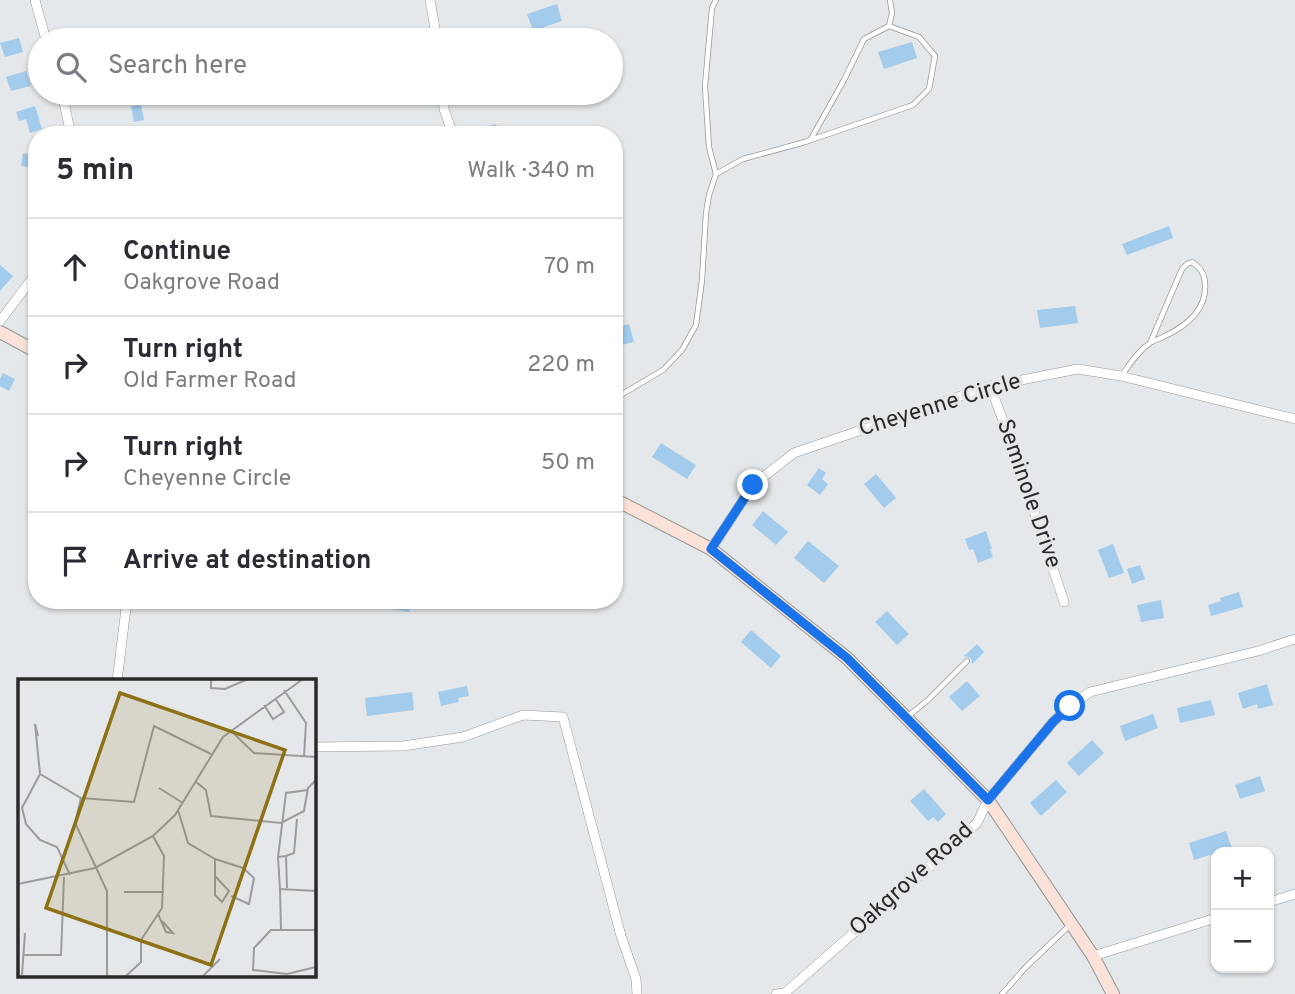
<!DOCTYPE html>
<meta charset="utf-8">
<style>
body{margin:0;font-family:Overpass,sans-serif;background:#f7f7f7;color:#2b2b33}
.controls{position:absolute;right:21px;bottom:21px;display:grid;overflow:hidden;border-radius:14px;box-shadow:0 2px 5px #0004}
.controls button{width:63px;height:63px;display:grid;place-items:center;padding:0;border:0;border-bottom:2px solid #e1e1e2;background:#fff;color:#2b2b33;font:35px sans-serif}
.stop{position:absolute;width:21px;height:21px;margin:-16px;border:5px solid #1a73e8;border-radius:50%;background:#fff}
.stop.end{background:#1a73e8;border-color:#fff;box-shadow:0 2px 7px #0008}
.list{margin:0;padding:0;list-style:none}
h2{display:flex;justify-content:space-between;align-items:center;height:91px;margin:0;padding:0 28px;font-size:30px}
h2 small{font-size:23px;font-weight:400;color:#7c7c81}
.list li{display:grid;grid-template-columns:46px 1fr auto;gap:21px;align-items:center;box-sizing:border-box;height:98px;padding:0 28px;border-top:2px solid #e1e1e2}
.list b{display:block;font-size:26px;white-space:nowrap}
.list p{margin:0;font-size:23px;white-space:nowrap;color:#7c7c81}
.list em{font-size:23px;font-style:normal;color:#7c7c81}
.icon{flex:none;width:38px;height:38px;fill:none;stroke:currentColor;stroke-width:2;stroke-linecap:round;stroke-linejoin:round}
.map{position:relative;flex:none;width:1295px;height:994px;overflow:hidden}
.search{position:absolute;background:#fff;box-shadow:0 2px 5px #0004;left:28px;top:28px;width:595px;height:77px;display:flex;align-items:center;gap:18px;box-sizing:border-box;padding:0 24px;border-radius:38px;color:#7c7c81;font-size:26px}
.panel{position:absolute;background:#fff;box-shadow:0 2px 5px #0004;left:28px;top:126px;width:595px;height:483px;border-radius:28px}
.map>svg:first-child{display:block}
</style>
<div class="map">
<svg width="1295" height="994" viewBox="0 0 1295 994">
<rect width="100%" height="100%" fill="#e5e8ea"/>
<path fill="#a2cbec" d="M 557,4 L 562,21 L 533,31 L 527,14 Z
M 19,38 L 23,52 L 5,57 L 0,43 Z
M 912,42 L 917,58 L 884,69 L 878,52 Z
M 26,71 L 31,86 L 11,91 L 6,77 Z
M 141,105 L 144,120 L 134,122 L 131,106 Z
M 35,106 L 42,129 L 30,133 L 26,119 L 19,121 L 16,112 Z
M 496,124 L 500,135 L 468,135 L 467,132 Z
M 23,153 L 37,156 L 37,168 L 21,166 Z
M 1169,226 L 1173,238 L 1127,255 L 1122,244 Z
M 0,265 L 13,276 L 0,291 Z
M 1075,306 L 1078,323 L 1040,328 L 1037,310 Z
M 629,324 L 634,342 L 614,347 L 614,328 Z
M 3,373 L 15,379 L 9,391 L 0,386 L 0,379 Z
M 661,443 L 696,465 L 687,479 L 652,457 Z
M 819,468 L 826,473 L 822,479 L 828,484 L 820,495 L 807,485 Z
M 876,474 L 896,498 L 884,508 L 864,484 Z
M 763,511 L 788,532 L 776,545 L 752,525 Z
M 986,531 L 992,549 L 990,549 L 993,557 L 978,563 L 973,549 L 969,550 L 965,539 Z
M 808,541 L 839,566 L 824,583 L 794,558 Z
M 1113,544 L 1124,573 L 1109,578 L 1098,550 Z
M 1140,565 L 1145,579 L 1132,584 L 1127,569 Z
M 1239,592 L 1243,607 L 1211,616 L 1208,605 L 1221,601 L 1220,598 Z
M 370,600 L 411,600 L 409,612 L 369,605 Z
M 1161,600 L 1164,618 L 1141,622 L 1137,605 Z
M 887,611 L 909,634 L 897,645 L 875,622 Z
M 751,630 L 781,656 L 771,668 L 741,642 Z
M 977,644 L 984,652 L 972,664 L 971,658 L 964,656 Z
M 967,681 L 980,696 L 962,711 L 949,697 Z
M 1267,684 L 1273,705 L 1258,709 L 1257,704 L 1243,709 L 1238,693 Z
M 467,686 L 469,696 L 458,698 L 459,702 L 441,706 L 438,692 Z
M 412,692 L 414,710 L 367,716 L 365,698 Z
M 1211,700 L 1215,715 L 1180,723 L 1177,708 Z
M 1153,714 L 1158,728 L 1125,741 L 1120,726 Z
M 1092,740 L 1104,753 L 1079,776 L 1067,763 Z
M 1260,776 L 1265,791 L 1240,799 L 1235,785 Z
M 1056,780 L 1067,792 L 1041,816 L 1030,803 Z
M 924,789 L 946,814 L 938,822 L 933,817 L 928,821 L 910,801 Z
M 1226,831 L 1232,848 L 1194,860 L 1189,843 Z"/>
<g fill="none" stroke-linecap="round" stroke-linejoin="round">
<g stroke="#96989a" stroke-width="6">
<path id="lane" d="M 716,0 L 712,8 L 705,86 L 709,147 L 716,174
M 889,26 L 892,13 L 890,0
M 1122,375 C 1130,364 1138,351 1150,343 C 1154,340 1160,339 1165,336 C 1186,326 1207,310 1205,284 C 1205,275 1200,267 1192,262 L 1187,264 L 1182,269 L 1151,341
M 614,399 L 663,370 L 682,350 L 696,325 L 702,280 L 706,213 L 709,195 L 716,174 L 743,159 L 805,142 L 913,105 L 929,89 L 935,56 L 919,37 L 889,26 L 864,39 L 844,80 L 811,139
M 437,605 L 437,600
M 907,717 L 928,700 L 967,661
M 1002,994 L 1026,967 L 1071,924"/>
</g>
<g stroke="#96989a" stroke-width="10">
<path id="street" d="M 35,0 L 46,40
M 430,0 L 437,40
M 62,93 L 71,135
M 443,93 L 444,109 L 453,135
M 0,321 L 37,272
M 990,386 L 1013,447 L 1064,602
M 711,549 L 753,485 L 794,453 L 990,386 L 1078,369 L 1121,376 L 1295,419
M 117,681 L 127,600
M 313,747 L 403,746 L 463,737 L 523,715 L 563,717 L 621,936 L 636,979 L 637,994
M 1269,902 L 1295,894
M 1093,956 L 1216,918
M 776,994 L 785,993 L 930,866 L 977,823 L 988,800 L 1053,722 L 1070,706 L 1090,692 L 1258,651 L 1295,639"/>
</g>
<g stroke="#96989a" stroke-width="14">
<path id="secondary" d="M 0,332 L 37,352
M 614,499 L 711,549 L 847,658 L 988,800 L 1093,956 L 1113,994"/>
</g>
<use href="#lane" stroke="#fff" stroke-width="4.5"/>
<use href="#street" stroke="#fff" stroke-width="9"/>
<use href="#secondary" stroke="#fbe2d8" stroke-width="12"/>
</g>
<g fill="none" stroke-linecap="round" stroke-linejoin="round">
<path stroke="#1a73e8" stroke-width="9" d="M 753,485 L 711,549 L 847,658 L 988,800 L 1053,722 L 1070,706"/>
</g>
<g text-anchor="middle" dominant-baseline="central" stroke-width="7" stroke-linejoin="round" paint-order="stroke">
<g font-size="23" fill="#292a2a" stroke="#e5e8ea">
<text transform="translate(940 406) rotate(-17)">Cheyenne Circle</text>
<text transform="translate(1028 494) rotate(71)">Seminole Drive</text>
<text transform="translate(912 880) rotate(-42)">Oakgrove Road</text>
</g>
</g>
<g transform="translate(18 679)">
<rect width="298" height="298" fill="#e5e8ea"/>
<path fill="none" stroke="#9a9c9d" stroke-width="2" d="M 193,0 L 193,9 L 207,10 L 230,0M 266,11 L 288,44 L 286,78M 246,26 L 255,40 L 266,33 L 257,19M 212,51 L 236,74 L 298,78M 20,57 L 17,45 L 22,95 L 4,129 L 8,145 L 22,161 L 39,168 L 52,196M 22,95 L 63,119 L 116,123 L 136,47 L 193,75M 178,103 L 188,111 L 193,137 L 263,144 L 286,132 L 290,109 L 298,101M 141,109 L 165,124M 63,119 L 57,144 L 89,212 L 89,297M 160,131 L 170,164 L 197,180 L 197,216 L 204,223 L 211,212 L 197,197M 268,177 L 260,178 L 268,114 L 290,111M 260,178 L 262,210M 197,180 L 225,189 L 236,199 L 231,225 L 213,217M 0,205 L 77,189 L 135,157 L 157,136 L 205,58 L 285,0M 269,209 L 268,177 L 276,174 L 279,140M 298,212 L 262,210 L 263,251 L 298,251M 106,213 L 146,213M 140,235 L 148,253 L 155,254 L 144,242M 263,251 L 253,251 L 236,269 L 235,291 L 269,295 L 298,288M 6,276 L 43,276 L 46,198M 4,296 L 7,254M 108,297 L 123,283 L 123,261 L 144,229 L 146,177 L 135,157M 185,297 L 202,280"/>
<path fill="#8e7015" fill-opacity="0.15" stroke="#8e7015" stroke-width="3.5" d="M 102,14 L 267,71 L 193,286 L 28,229 Z"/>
<rect width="298" height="298" fill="none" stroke="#292a2a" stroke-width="3.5"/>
</g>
</svg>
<div class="controls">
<button>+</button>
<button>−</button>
</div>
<div class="stop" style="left:1070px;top:706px"></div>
<div class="stop end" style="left:753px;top:485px"></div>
<div class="search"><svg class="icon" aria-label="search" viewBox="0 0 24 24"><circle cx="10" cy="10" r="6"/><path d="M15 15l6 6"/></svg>Search here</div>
<section class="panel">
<h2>5 min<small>Walk · 340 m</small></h2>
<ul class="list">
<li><svg class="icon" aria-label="ahead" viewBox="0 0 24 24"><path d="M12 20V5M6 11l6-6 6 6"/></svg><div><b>Continue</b><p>Oakgrove Road</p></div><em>70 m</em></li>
<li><svg class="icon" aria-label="right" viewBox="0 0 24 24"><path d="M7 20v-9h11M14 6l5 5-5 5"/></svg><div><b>Turn right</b><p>Old Farmer Road</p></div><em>220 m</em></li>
<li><svg class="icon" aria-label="right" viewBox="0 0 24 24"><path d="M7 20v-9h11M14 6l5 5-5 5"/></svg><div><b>Turn right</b><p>Cheyenne Circle</p></div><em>50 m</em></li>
<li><svg class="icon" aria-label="arrive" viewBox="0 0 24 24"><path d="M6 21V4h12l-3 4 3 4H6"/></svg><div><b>Arrive at destination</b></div></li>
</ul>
</section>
</div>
